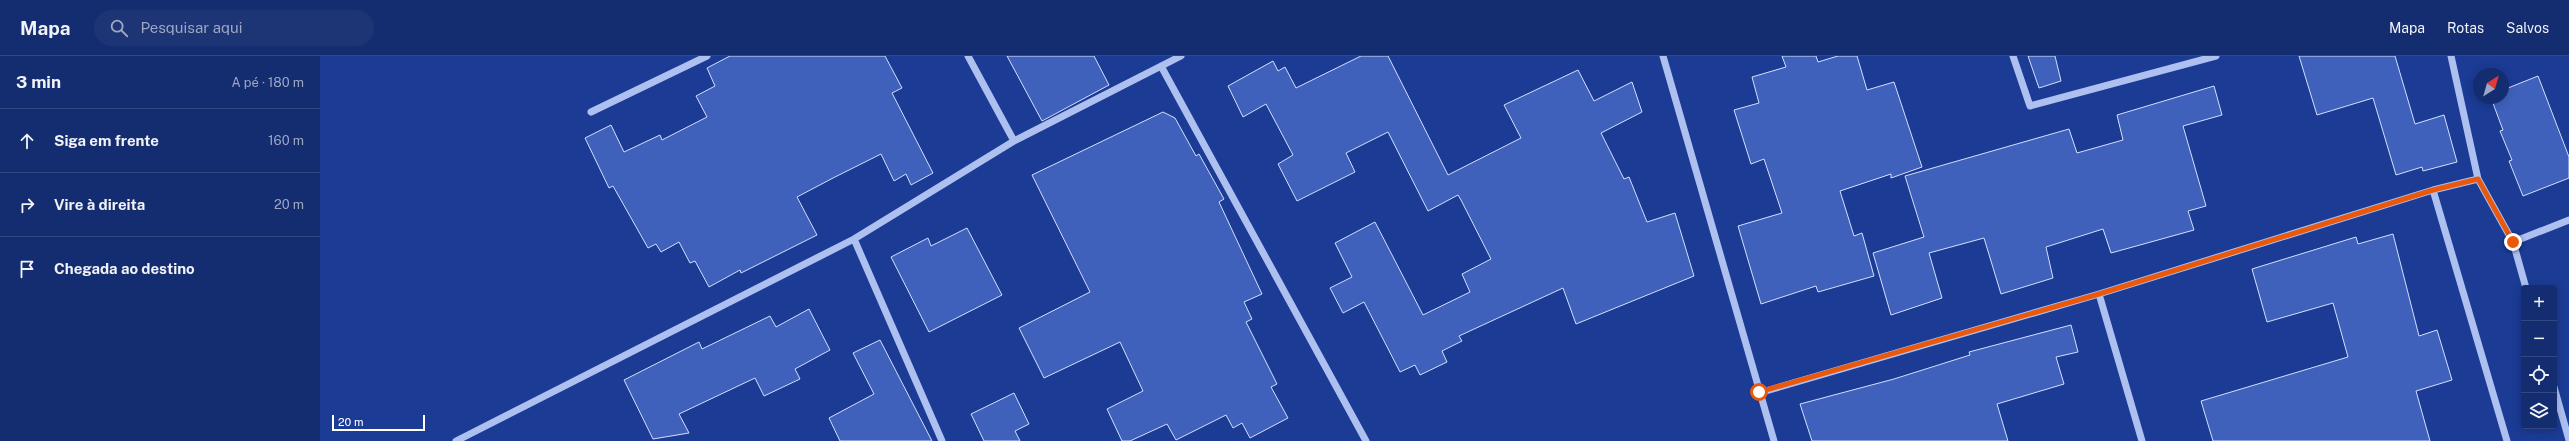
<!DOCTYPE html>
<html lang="pt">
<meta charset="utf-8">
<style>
body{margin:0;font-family:"Public Sans",sans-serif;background:#1d3475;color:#f1f3f6}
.controls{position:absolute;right:12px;bottom:12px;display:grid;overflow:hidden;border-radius:4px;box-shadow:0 2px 10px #0003}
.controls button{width:36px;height:36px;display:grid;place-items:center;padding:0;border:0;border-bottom:1px solid #334883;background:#142c70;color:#f1f3f6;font:20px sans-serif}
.compass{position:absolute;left:2153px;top:12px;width:36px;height:36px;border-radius:50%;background:#142c70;box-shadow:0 2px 10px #0003;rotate:37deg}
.scale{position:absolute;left:12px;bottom:10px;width:93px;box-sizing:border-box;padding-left:4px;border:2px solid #fff;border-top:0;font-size:11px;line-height:14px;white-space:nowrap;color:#fff;-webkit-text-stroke:3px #1b3b95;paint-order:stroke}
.stop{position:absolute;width:12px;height:12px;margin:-9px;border:3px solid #ea580c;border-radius:50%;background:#fff}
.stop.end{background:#ea580c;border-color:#fff;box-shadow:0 1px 4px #0008}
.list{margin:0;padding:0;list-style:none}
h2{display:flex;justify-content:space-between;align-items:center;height:52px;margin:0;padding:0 16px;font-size:17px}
h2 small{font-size:13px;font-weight:400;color:#9da7c3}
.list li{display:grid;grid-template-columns:26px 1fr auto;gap:12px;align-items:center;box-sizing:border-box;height:64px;padding:0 16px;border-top:1px solid #334883}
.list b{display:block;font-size:15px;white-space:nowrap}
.list em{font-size:13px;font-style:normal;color:#9da7c3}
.icon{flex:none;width:22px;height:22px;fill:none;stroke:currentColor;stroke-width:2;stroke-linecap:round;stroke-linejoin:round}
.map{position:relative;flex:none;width:2249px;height:385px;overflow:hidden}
header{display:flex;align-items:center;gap:24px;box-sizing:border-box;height:56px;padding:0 20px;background:#142c70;border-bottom:1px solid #334883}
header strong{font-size:19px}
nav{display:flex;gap:22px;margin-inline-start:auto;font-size:14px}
.search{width:280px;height:36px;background:#1d3475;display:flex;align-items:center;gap:10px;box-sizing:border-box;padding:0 14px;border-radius:22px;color:#9da7c3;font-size:15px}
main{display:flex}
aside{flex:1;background:#142c70}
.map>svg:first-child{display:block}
</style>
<header>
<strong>Mapa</strong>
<div class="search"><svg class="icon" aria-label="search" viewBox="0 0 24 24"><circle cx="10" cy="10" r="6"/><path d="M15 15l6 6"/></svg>Pesquisar aqui</div>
<nav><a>Mapa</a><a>Rotas</a><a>Salvos</a></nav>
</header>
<main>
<aside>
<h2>3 min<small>A pé · 180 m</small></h2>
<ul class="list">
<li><svg class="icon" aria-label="ahead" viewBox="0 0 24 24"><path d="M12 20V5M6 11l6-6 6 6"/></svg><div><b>Siga em frente</b></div><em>160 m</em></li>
<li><svg class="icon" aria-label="right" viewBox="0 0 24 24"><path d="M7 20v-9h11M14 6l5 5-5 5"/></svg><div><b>Vire à direita</b></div><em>20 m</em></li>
<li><svg class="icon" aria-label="arrive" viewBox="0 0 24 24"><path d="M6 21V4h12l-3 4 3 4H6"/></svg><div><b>Chegada ao destino</b></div></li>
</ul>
</aside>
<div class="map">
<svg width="2249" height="385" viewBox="0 0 2249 385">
<rect width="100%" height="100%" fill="#1b3b95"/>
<path fill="#3f61bb" stroke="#d4dffb" d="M 410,0 L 565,0 L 582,32 L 572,37 L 613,117 L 591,129 L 586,118 L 574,125 L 561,98 L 515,121 L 477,141 L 497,179 L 421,217 L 420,214 L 389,231 L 375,205 L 370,207 L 359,186 L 341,196 L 336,188 L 328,192 L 293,130 L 289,132 L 265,82 L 291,69 L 304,96 L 340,79 L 342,84 L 387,61 L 376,40 L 395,30 L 387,12 Z
M 687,0 L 774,0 L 789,29 L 722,65 Z
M 1041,0 L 1068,0 L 1128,119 L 1201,82 L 1184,49 L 1258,14 L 1274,45 L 1312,26 L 1322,56 L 1281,77 L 1304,123 L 1309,121 L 1327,166 L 1355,157 L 1374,220 L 1256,268 L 1243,232 L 1139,280 L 1142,285 L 1122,295 L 1127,306 L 1100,319 L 1095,309 L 1080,316 L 1044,246 L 1023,257 L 1010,232 L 1032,221 L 1015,187 L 1055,166 L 1103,259 L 1150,236 L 1142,218 L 1171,203 L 1141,144 L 1138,139 L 1108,155 L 1068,76 L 1026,97 L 1035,116 L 977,145 L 958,108 L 973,99 L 946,48 L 923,61 L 908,30 L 953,5 L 958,15 L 965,11 L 976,32 Z
M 1462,0 L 1496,0 L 1498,6 L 1518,0 L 1537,0 L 1547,34 L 1574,26 L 1602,111 L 1571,122 L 1571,118 L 1520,135 L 1534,180 L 1542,177 L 1554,220 L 1498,236 L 1496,230 L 1441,248 L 1418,170 L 1462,157 L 1444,103 L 1431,108 L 1414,54 L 1439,47 L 1432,21 L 1466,11 Z
M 1708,0 L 1735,0 L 1741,25 L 1719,32 Z
M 1979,0 L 2075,0 L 2095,68 L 2124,59 L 2137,106 L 2103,115 L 2102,111 L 2076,119 L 2053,42 L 1997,59 Z
M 2218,20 L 2249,101 L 2249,122 L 2203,140 L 2189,105 L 2192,104 L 2180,75 L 2183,74 L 2171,42 L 2183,42 L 2183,34 Z
M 1894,30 L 1902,59 L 1863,70 L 1886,150 L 1868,155 L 1874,174 L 1791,197 L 1783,173 L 1726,191 L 1733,222 L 1681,238 L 1664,182 L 1609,197 L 1622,242 L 1571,259 L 1553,197 L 1604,181 L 1585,120 L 1749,73 L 1757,97 L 1803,84 L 1797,59 Z
M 843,56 L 855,62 L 876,100 L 879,98 L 904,143 L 899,146 L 942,238 L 924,246 L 932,263 L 926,266 L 957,328 L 951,331 L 968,362 L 930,382 L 922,367 L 913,372 L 906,359 L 856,384 L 847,368 L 810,385 L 802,385 L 787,353 L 823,335 L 800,286 L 724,322 L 699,272 L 770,236 L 712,119 Z
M 647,172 L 682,239 L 609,276 L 571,201 L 608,182 L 611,190 Z
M 2073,178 L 2099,280 L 2117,274 L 2132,324 L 2096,335 L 2110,385 L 1893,385 L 1881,345 L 2028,301 L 2013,247 L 1947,266 L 1932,213 L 2036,181 L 2038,188 Z
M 489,253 L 510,294 L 475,313 L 480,323 L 444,340 L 435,322 L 359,358 L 369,377 L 333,383 L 304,324 L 379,286 L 382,293 L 450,260 L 456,271 Z
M 1751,269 L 1758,296 L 1736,301 L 1744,328 L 1677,348 L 1688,385 L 1492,385 L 1480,348 L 1574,323 L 1650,299 L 1649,296 Z
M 560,284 L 612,385 L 520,385 L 509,362 L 554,338 L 533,297 Z
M 694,337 L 709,368 L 695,375 L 700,385 L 664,385 L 651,358 Z"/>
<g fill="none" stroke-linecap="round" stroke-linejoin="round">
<path stroke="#adc0f0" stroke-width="7" d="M 648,0 L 694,85
M 1343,0 L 1454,385
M 1693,0 L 1710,50 L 1896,0
M 2131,0 L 2158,123 L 2193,186 L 2206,232
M 841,10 L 1046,385
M 271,56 L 387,0
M 2113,134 L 2187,385
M 534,183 L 622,385
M 2193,186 L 2249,164
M 1779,238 L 1822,385
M 2234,331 L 2249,384
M 1439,337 L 1779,238 L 2113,134 L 2158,123
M 136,385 L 534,183 L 694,85 L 861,0"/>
</g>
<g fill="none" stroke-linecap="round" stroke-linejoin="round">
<path stroke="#ea580c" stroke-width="5" d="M 1439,336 L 1779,238 L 2113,134 L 2158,123 L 2193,186"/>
</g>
</svg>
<div class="controls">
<button>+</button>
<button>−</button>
<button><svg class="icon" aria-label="locate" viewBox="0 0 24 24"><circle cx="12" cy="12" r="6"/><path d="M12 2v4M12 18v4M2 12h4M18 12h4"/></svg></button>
<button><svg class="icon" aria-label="layers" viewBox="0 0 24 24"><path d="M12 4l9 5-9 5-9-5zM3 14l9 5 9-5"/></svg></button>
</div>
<svg class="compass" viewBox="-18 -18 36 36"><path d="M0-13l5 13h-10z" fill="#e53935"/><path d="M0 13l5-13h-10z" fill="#9da7c3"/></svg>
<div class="scale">20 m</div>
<div class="stop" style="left:1439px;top:336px"></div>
<div class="stop end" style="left:2193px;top:186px"></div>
</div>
</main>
